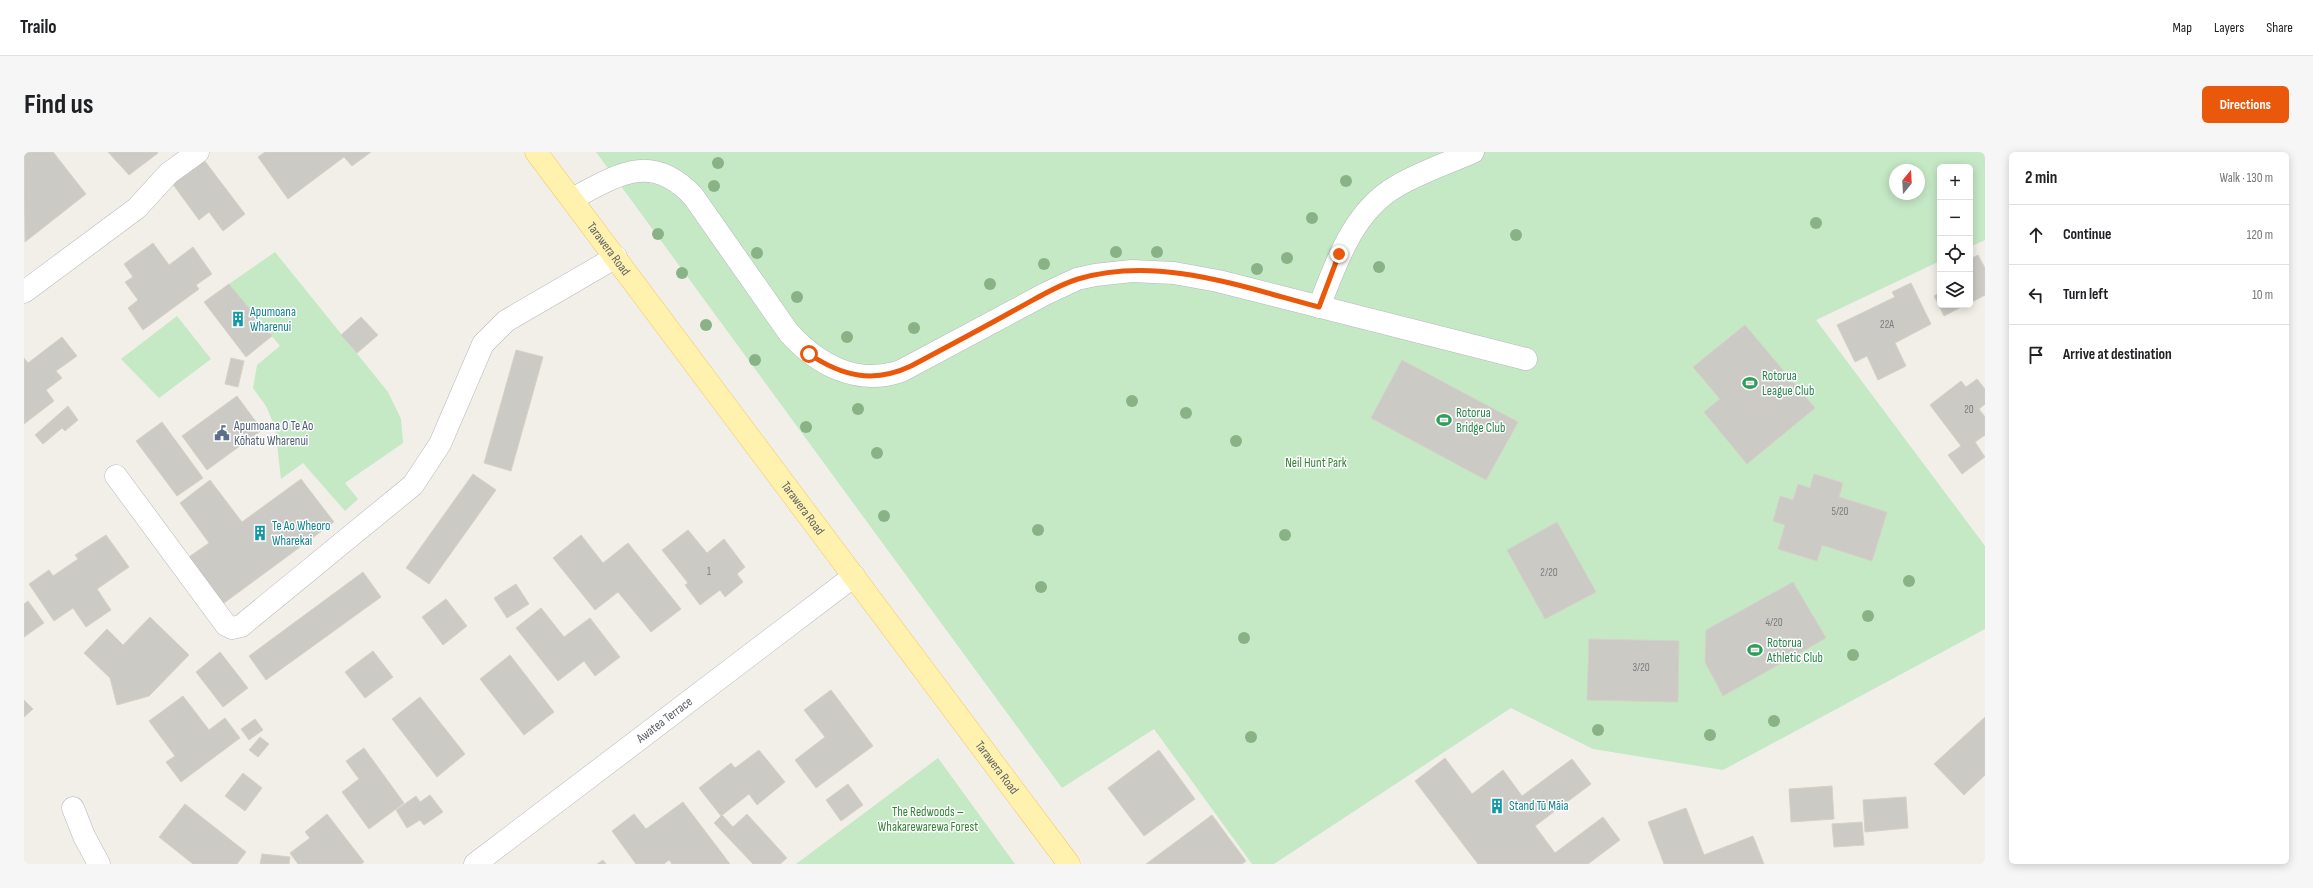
<!DOCTYPE html>
<meta charset="utf-8">
<style>
body{margin:0;font-family:"Sofia Sans Condensed",sans-serif;background:#f6f6f6;color:#202124}
.controls{position:absolute;right:12px;top:12px;display:grid;overflow:hidden;border-radius:6px;box-shadow:0 2px 10px #0003}
.controls button{width:36px;height:36px;display:grid;place-items:center;padding:0;border:0;border-bottom:1px solid #e0e0e0;background:#fff;color:#202124;font:20px sans-serif}
.compass{position:absolute;left:1865px;top:12px;width:36px;height:36px;border-radius:50%;background:#fff;box-shadow:0 2px 10px #0003;rotate:18deg}
.stop{position:absolute;width:12px;height:12px;margin:-9px;border:3px solid #ea580c;border-radius:50%;background:#fff}
.stop.end{background:#ea580c;border-color:#fff;box-shadow:0 1px 4px #0008}
.list{margin:0;padding:0;list-style:none}
h2{display:flex;justify-content:space-between;align-items:center;height:52px;margin:0;padding:0 16px;font-size:17px}
h2 small{font-size:13px;font-weight:400;color:#757577}
.list li{display:grid;grid-template-columns:26px 1fr auto;gap:12px;align-items:center;box-sizing:border-box;height:60px;padding:0 16px;border-top:1px solid #e0e0e0}
.list b{display:block;font-size:15px;white-space:nowrap}
.list em{font-size:13px;font-style:normal;color:#757577}
.icon{flex:none;width:22px;height:22px;fill:none;stroke:currentColor;stroke-width:2;stroke-linecap:round;stroke-linejoin:round}
.map{position:relative;flex:none;width:1961px;height:712px;overflow:hidden;border-radius:6px}
header{display:flex;align-items:center;gap:24px;box-sizing:border-box;height:56px;padding:0 20px;background:#fff;border-bottom:1px solid #e0e0e0}
header strong{font-size:19px}
nav{display:flex;gap:22px;margin-inline-start:auto;font-size:14px}
.intro{display:flex;align-items:center;justify-content:space-between;box-sizing:border-box;height:96px;padding:0 24px}
h1{margin:0;font-size:28px}
.button{padding:10px 18px;border-radius:6px;background:#ea580c;color:#fff;font-size:14px;font-weight:700}
main{display:flex;gap:24px;padding:0 24px}
aside{flex:1;background:#fff;border-radius:6px;box-shadow:0 2px 10px #0003}
.map>svg:first-child{display:block}
</style>
<header>
<strong>Trailo</strong>
<nav><a>Map</a><a>Layers</a><a>Share</a></nav>
</header>
<div class="intro"><h1>Find us</h1><a class="button">Directions</a></div>
<main>
<div class="map">
<svg width="1961" height="712" viewBox="0 0 1961 712">
<rect width="100%" height="100%" fill="#f1efe8"/>
<path fill="#c5e8c5" fill-rule="evenodd" d="M 572,0 L 1961,0 L 1961,88 L 1946,95 L 1946,15 L 1916,15 L 1916,109 L 1792,168 L 1961,394 L 1961,477 L 1699,618 L 1569,597 L 1487,556 L 1250,712 L 1228,712 L 1130,577 L 1038,636 ZM 1871,18 L 1895,18 L 1895,42 L 1871,42 Z
M 251,100 L 364,240 L 377,267 L 379,291 L 321,331 L 334,347 L 321,359 L 279,311 L 257,327 L 251,275 L 242,254 L 229,236 L 233,213 L 256,194 L 205,132 Z
M 153,164 L 187,207 L 135,246 L 97,207 Z
M 914,606 L 991,712 L 772,712 Z"/>
<path fill="#cccac5" stroke="#d6d1c6" d="M 0,0 L 29,0 L 62,42 L 1,90 Z
M 84,0 L 133,0 L 134,1 L 105,23 Z
M 241,0 L 347,0 L 328,14 L 320,5 L 264,47 L 234,5 Z
M 180,8 L 221,62 L 199,79 L 185,60 L 175,68 L 148,31 Z
M 129,91 L 145,113 L 169,95 L 188,122 L 172,133 L 175,137 L 119,178 L 104,156 L 114,148 L 101,130 L 109,125 L 100,112 Z
M 1954,103 L 1961,116 L 1961,143 L 1946,151 L 1946,107 Z
M 1887,131 L 1907,172 L 1871,191 L 1882,214 L 1854,228 L 1843,204 L 1831,210 L 1813,173 L 1871,145 L 1868,140 Z
M 205,132 L 248,184 L 222,205 L 180,150 Z
M 1916,140 L 1916,153 L 1941,153 L 1920,164 L 1910,144 Z
M 337,165 L 354,183 L 333,201 L 317,183 Z
M 1721,173 L 1791,256 L 1723,312 L 1680,260 L 1696,247 L 1669,215 Z
M 38,185 L 53,204 L 32,219 L 38,226 L 22,238 L 30,249 L 0,272 L 0,206 L 4,211 Z
M 492,198 L 519,205 L 487,319 L 460,311 Z
M 207,206 L 220,209 L 214,235 L 201,232 Z
M 1378,208 L 1494,270 L 1462,328 L 1347,266 Z
M 1953,227 L 1961,237 L 1961,252 L 1955,257 L 1961,265 L 1961,283 L 1951,290 L 1961,305 L 1938,322 L 1924,303 L 1937,294 L 1906,253 L 1937,229 L 1942,235 Z
M 213,244 L 238,278 L 183,318 L 158,284 Z
M 44,254 L 54,268 L 41,279 L 38,276 L 19,292 L 11,283 Z
M 138,270 L 179,326 L 153,344 L 112,289 Z
M 449,322 L 472,338 L 405,432 L 382,416 Z
M 1790,322 L 1819,331 L 1815,345 L 1863,360 L 1848,409 L 1798,393 L 1793,409 L 1754,397 L 1761,373 L 1749,369 L 1756,344 L 1769,348 L 1774,332 L 1786,336 Z
M 277,327 L 310,370 L 196,454 L 162,407 L 185,391 L 156,351 L 186,328 L 218,370 Z
M 1533,370 L 1572,440 L 1521,467 L 1483,398 Z
M 664,378 L 683,401 L 700,387 L 721,415 L 713,422 L 719,430 L 701,445 L 696,438 L 676,453 L 661,433 L 664,431 L 638,398 Z
M 82,383 L 105,415 L 73,437 L 87,458 L 62,475 L 49,456 L 30,469 L 5,432 L 25,418 L 29,424 L 54,407 L 51,403 Z
M 557,383 L 579,411 L 604,391 L 657,457 L 627,480 L 594,440 L 571,458 L 529,406 Z
M 339,420 L 357,445 L 242,528 L 225,504 Z
M 1769,430 L 1802,486 L 1699,544 L 1681,510 L 1682,478 Z
M 492,432 L 505,452 L 483,466 L 470,446 Z
M 422,447 L 443,474 L 419,493 L 398,465 Z
M 4,449 L 20,471 L 0,485 L 0,452 Z
M 517,456 L 540,485 L 566,466 L 596,505 L 571,524 L 560,509 L 534,529 L 492,476 Z
M 126,465 L 165,503 L 125,544 L 93,553 L 86,526 L 60,501 L 83,477 L 99,493 Z
M 1565,487 L 1655,489 L 1654,550 L 1563,548 Z
M 349,499 L 369,525 L 341,546 L 321,520 Z
M 196,500 L 224,536 L 199,555 L 172,520 Z
M 486,503 L 530,560 L 500,583 L 456,527 Z
M 807,538 L 849,594 L 792,636 L 771,608 L 801,585 L 780,558 Z
M 159,544 L 185,578 L 201,566 L 216,586 L 157,630 L 142,610 L 151,604 L 125,569 Z
M 396,545 L 441,602 L 413,625 L 368,567 Z
M 0,548 L 9,557 L 0,565 Z
M 1961,565 L 1961,623 L 1940,643 L 1910,612 Z
M 231,567 L 239,578 L 225,588 L 217,577 Z
M 236,585 L 245,592 L 234,605 L 225,598 Z
M 340,596 L 380,651 L 345,677 L 318,640 L 335,627 L 322,609 Z
M 735,598 L 761,630 L 733,653 L 725,642 L 697,664 L 675,636 L 707,611 L 711,616 Z
M 1135,598 L 1171,647 L 1120,684 L 1084,636 Z
M 1421,606 L 1448,642 L 1479,618 L 1498,644 L 1548,607 L 1567,632 L 1511,674 L 1531,701 L 1579,665 L 1596,688 L 1564,712 L 1454,712 L 1391,629 Z
M 219,621 L 238,636 L 221,659 L 201,644 Z
M 824,632 L 839,653 L 817,669 L 802,648 Z
M 1808,634 L 1810,667 L 1767,670 L 1765,637 Z
M 406,643 L 419,660 L 400,673 L 396,668 L 383,676 L 372,658 L 392,644 L 396,650 Z
M 1882,645 L 1884,676 L 1841,680 L 1839,648 Z
M 659,650 L 706,712 L 648,712 L 645,708 L 640,712 L 612,712 L 588,679 L 610,662 L 622,677 Z
M 161,652 L 222,700 L 213,712 L 169,712 L 135,685 Z
M 1662,656 L 1680,703 L 1729,684 L 1740,712 L 1640,712 L 1624,670 Z
M 303,662 L 340,710 L 337,712 L 274,712 L 266,701 L 286,686 L 281,680 Z
M 723,662 L 763,706 L 756,712 L 729,712 L 690,671 L 698,663 L 709,675 Z
M 1188,663 L 1222,709 L 1218,712 L 1122,712 Z
M 1838,670 L 1840,693 L 1810,695 L 1808,672 Z
M 238,702 L 266,705 L 265,712 L 236,712 Z
M 579,708 L 582,712 L 573,712 Z"/>
<g fill="none" stroke-linecap="round" stroke-linejoin="round">
<g stroke="#b5b8bc" stroke-width="23">
<g id="minor">
<path d="M 548,47 C 595,22 627,0 669,44 L 765,181 C 794,213 833,234 877,219 L 1021,142 L 1053,127 L 1071,123 L 1108,119 L 1150,121 L 1194,129 L 1502,207"/>
<path d="M 0,140 L 113,56 L 145,21 L 174,0"/>
<path d="M 1295,155 C 1312,111 1329,59 1373,34 C 1397,20 1424,11 1449,0"/>
<path d="M 92,324 L 202,473 L 208,476 L 217,474 L 389,333 L 416,292 L 459,192 L 482,169 L 592,105"/>
<path d="M 49,656 L 60,684 L 75,712"/>
<path id="s1" d="M 451,712 L 830,424"/>
</g>
</g>
<g stroke="#f2c960" stroke-width="23">
<g id="major">
<path id="s2" d="M 512,0 L 1045,712"/>
</g>
</g>
<use href="#minor" stroke="#fff" stroke-width="22"/>
<use href="#major" stroke="#fff2af" stroke-width="22"/>
</g>
<g fill="#89b387">
<circle cx="694" cy="11" r="6"/>
<circle cx="1322" cy="29" r="6"/>
<circle cx="690" cy="34" r="6"/>
<circle cx="1288" cy="66" r="6"/>
<circle cx="1792" cy="71" r="6"/>
<circle cx="634" cy="82" r="6"/>
<circle cx="1492" cy="83" r="6"/>
<circle cx="1092" cy="100" r="6"/>
<circle cx="1133" cy="100" r="6"/>
<circle cx="733" cy="101" r="6"/>
<circle cx="1263" cy="106" r="6"/>
<circle cx="1020" cy="112" r="6"/>
<circle cx="1355" cy="115" r="6"/>
<circle cx="1233" cy="117" r="6"/>
<circle cx="658" cy="121" r="6"/>
<circle cx="966" cy="132" r="6"/>
<circle cx="773" cy="145" r="6"/>
<circle cx="682" cy="173" r="6"/>
<circle cx="890" cy="176" r="6"/>
<circle cx="823" cy="185" r="6"/>
<circle cx="731" cy="208" r="6"/>
<circle cx="1108" cy="249" r="6"/>
<circle cx="834" cy="257" r="6"/>
<circle cx="1162" cy="261" r="6"/>
<circle cx="782" cy="275" r="6"/>
<circle cx="1212" cy="289" r="6"/>
<circle cx="853" cy="301" r="6"/>
<circle cx="860" cy="364" r="6"/>
<circle cx="1014" cy="378" r="6"/>
<circle cx="1261" cy="383" r="6"/>
<circle cx="1885" cy="429" r="6"/>
<circle cx="1017" cy="435" r="6"/>
<circle cx="1844" cy="464" r="6"/>
<circle cx="1220" cy="486" r="6"/>
<circle cx="1829" cy="503" r="6"/>
<circle cx="1750" cy="569" r="6"/>
<circle cx="1574" cy="578" r="6"/>
<circle cx="1686" cy="583" r="6"/>
<circle cx="1227" cy="585" r="6"/>
</g>
<g fill="none" stroke-linecap="round" stroke-linejoin="round">
<path stroke="#ea580c" stroke-width="5" d="M 785,202 C 818,224 849,232 887,214 C 921,196 955,178 989,159 C 1010,148 1031,134 1054,127 C 1134,103 1218,135 1295,155 L 1315,102"/>
</g>
<defs>
<g id="building-bare" transform="scale(1.2)"><path d="M-4-6H4V6H1V3H-1V6H-4ZM-2.5-4.3h1.7v1.8h-1.7ZM.8-4.3h1.7v1.8H.8ZM-2.5-1h1.7V.8h-1.7ZM.8-1h1.7V.8H.8Z" fill="#0f9aa8" stroke="#fff" stroke-width="2.5" paint-order="stroke"/></g>
<g id="stadium-bare" transform="scale(1.2)"><path d="M0-5a6.5 5 0 1 0 0 10a6.5 5 0 1 0 0-10ZM-3.5-1.8h7v3.6h-7Z" fill="#2e9e5b" stroke="#fff" stroke-width="2.5" paint-order="stroke"/></g>
<g id="civic-bare" transform="scale(1.2)"><path d="M-.6-6.5H3V-4.5H.6V-3L4-1V1h2V6H-6V1h2V-1L-.6-3ZM-1.2 2.5V6h2.4V2.5Z" fill="#5c6f8a" stroke="#fff" stroke-width="2.5" paint-order="stroke"/></g>
</defs>
<g fill-rule="evenodd">
<use href="#building-bare" x="214" y="167"/>
<use href="#stadium-bare" x="1726" y="231"/>
<use href="#stadium-bare" x="1420" y="268"/>
<use href="#civic-bare" x="198" y="281"/>
<use href="#building-bare" x="236" y="381"/>
<use href="#stadium-bare" x="1731" y="498"/>
<use href="#building-bare" x="1473" y="654"/>
</g>
<g text-anchor="middle" dominant-baseline="central" stroke-width="3" stroke-linejoin="round" paint-order="stroke">
<g font-size="11" fill="#7a7d7f">
<text x="1863" y="172">22A</text>
<text x="1945" y="257">20</text>
<text x="1816" y="359">5/20</text>
<text x="685" y="419">1</text>
<text x="1525" y="420">2/20</text>
<text x="1750" y="470">4/20</text>
<text x="1617" y="515">3/20</text>
</g>
<g font-size="13" fill="#5f6368" stroke="#fff">
<text stroke="none"><textPath href="#s2" startOffset="121">Tarawera Road</textPath></text>
<text stroke="none"><textPath href="#s2" startOffset="445">Tarawera Road</textPath></text>
<text stroke="none"><textPath href="#s1" startOffset="238">Awatea Terrace</textPath></text>
<text stroke="none"><textPath href="#s2" startOffset="769">Tarawera Road</textPath></text>
</g>
<g font-size="13" fill="#0d838f" stroke="#fff" text-anchor="start">
<text x="226" y="160">Apumoana<tspan x="226" dy="15">Wharenui</tspan></text>
<text x="248" y="374">Te Ao Wheoro<tspan x="248" dy="15">Wharekai</tspan></text>
<text x="1485" y="654">Stand Tū Māia</text>
</g>
<g font-size="13" fill="#27864d" stroke="#fff" text-anchor="start">
<text x="1738" y="224">Rotorua<tspan x="1738" dy="15">League Club</tspan></text>
<text x="1432" y="261">Rotorua<tspan x="1432" dy="15">Bridge Club</tspan></text>
<text x="1743" y="491">Rotorua<tspan x="1743" dy="15">Athletic Club</tspan></text>
</g>
<g font-size="13" fill="#4e5e75" stroke="#fff" text-anchor="start">
<text x="210" y="274">Apumoana O Te Ao<tspan x="210" dy="15">Kōhatu Wharenui</tspan></text>
</g>
<g font-size="13" fill="#348238" stroke="#fff">
<text x="1292" y="311">Neil Hunt Park</text>
<text x="904" y="660">The Redwoods –<tspan x="904" dy="15">Whakarewarewa Forest</tspan></text>
</g>
</g>
</svg>
<div class="controls">
<button>+</button>
<button>−</button>
<button><svg class="icon" aria-label="locate" viewBox="0 0 24 24"><circle cx="12" cy="12" r="6"/><path d="M12 2v4M12 18v4M2 12h4M18 12h4"/></svg></button>
<button><svg class="icon" aria-label="layers" viewBox="0 0 24 24"><path d="M12 4l9 5-9 5-9-5zM3 14l9 5 9-5"/></svg></button>
</div>
<svg class="compass" viewBox="-18 -18 36 36"><path d="M0-13l5 13h-10z" fill="#e53935"/><path d="M0 13l5-13h-10z" fill="#757577"/></svg>
<div class="stop" style="left:785px;top:202px"></div>
<div class="stop end" style="left:1315px;top:102px"></div>
</div>
<aside>
<h2>2 min<small>Walk · 130 m</small></h2>
<ul class="list">
<li><svg class="icon" aria-label="ahead" viewBox="0 0 24 24"><path d="M12 20V5M6 11l6-6 6 6"/></svg><div><b>Continue</b></div><em>120 m</em></li>
<li><svg class="icon" aria-label="left" viewBox="0 0 24 24"><path d="M17 20v-9H6M10 6l-5 5 5 5"/></svg><div><b>Turn left</b></div><em>10 m</em></li>
<li><svg class="icon" aria-label="arrive" viewBox="0 0 24 24"><path d="M6 21V4h12l-3 4 3 4H6"/></svg><div><b>Arrive at destination</b></div></li>
</ul>
</aside>
</main>
